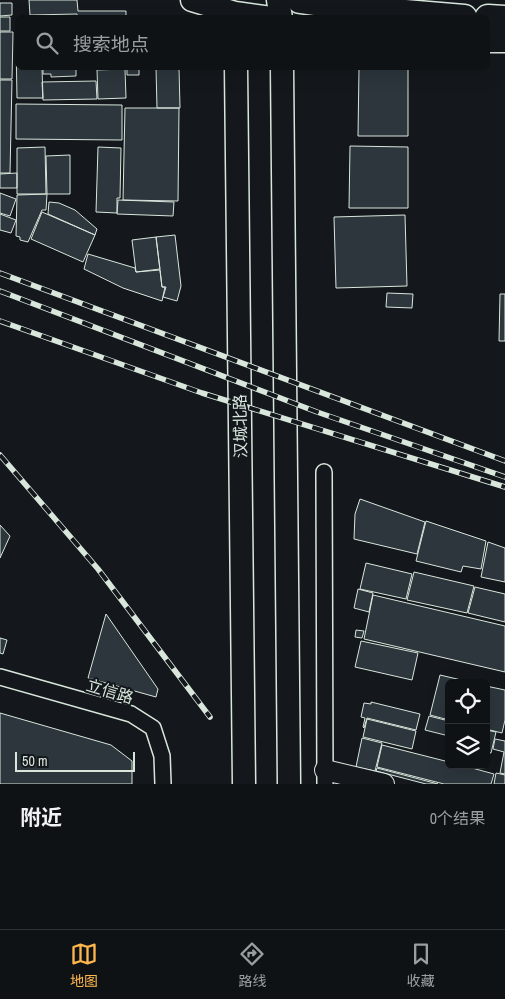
<!DOCTYPE html>
<html lang="zh">
<meta charset="utf-8">
<style>
body{margin:0;font-family:"Archivo Narrow","Noto Sans SC",sans-serif;background:#181b1e;color:#f1f3f6}
.controls{position:absolute;right:15px;bottom:15px;display:grid;overflow:hidden;border-radius:8px;box-shadow:0 5px 20px #0002}
.controls button{width:45px;height:45px;display:grid;place-items:center;padding:0;border:0;border-bottom:1px solid #2f3234;background:#0f1215;color:#f1f3f6;font:25px sans-serif}
.scale{position:absolute;left:15px;bottom:12px;width:120px;box-sizing:border-box;padding-left:5px;border:2px solid #d8e6dc;border-top:0;font-size:14px;line-height:18px;white-space:nowrap;color:#d8e6dc;-webkit-text-stroke:4px #14181c;paint-order:stroke}
.list{margin:0;padding:0;list-style:none}
h2{display:flex;justify-content:space-between;align-items:center;height:65px;margin:0;padding:0 20px;font-size:21px}
h2 small{font-size:16px;font-weight:400;color:#9b9ea0}
.icon{flex:none;width:28px;height:28px;fill:none;stroke:currentColor;stroke-width:2;stroke-linecap:round;stroke-linejoin:round}
.map{position:relative;flex:none;width:505px;height:784px;overflow:hidden}
.search{position:absolute;background:#0f1215;box-shadow:0 5px 20px #0002;left:15px;right:15px;top:15px;height:55px;display:flex;align-items:center;gap:12px;box-sizing:border-box;padding:0 18px;border-radius:8px;color:#9b9ea0;font-size:19px}
.sheet{height:145px;background:#0f1215}
nav{display:flex;justify-content:space-around;align-items:center;box-sizing:border-box;height:70px;border-top:1px solid #2f3234;background:#0f1215;font-size:14px;color:#9b9ea0}
nav a{display:grid;justify-items:center;gap:2px}
nav .on{color:#ffb74d}
.map>svg:first-child{display:block}
</style>
<div class="map">
<svg width="505" height="784" viewBox="0 0 505 784">
<rect width="100%" height="100%" fill="#14181c"/>
<path fill="#2c363c" stroke="#d8e6dc" d="M 29,0 L 77,0 L 78,11 L 126,11 L 126,18 L 77,18 L 77,14 L 30,15 Z
M 0,3 L 12,3 L 12,15 L 0,16 Z
M 0,17 L 10,17 L 10,31 L 0,31 Z
M 0,32 L 13,32 L 12,79 L 0,79 Z
M 16,43 L 18,43 L 18,68 L 42,68 L 43,98 L 17,98 Z
M 43,68 L 76,68 L 76,76 L 51,77 L 51,74 L 43,74 Z
M 127,68 L 139,68 L 139,75 L 127,75 Z
M 156,68 L 179,68 L 180,108 L 157,108 Z
M 359,68 L 408,68 L 408,136 L 358,136 Z
M 125,69 L 126,98 L 98,99 L 97,70 Z
M 0,80 L 12,80 L 10,173 L 0,173 Z
M 96,81 L 97,99 L 43,100 L 42,82 Z
M 16,104 L 122,105 L 122,140 L 16,139 Z
M 125,108 L 179,108 L 178,201 L 123,200 Z
M 350,146 L 408,147 L 408,208 L 349,208 Z
M 45,147 L 46,194 L 17,194 L 17,148 Z
M 98,147 L 121,148 L 120,198 L 117,198 L 117,213 L 96,212 Z
M 70,155 L 70,194 L 47,194 L 46,156 Z
M 17,173 L 17,188 L 0,188 L 0,174 Z
M 0,193 L 16,199 L 10,216 L 0,213 Z
M 47,194 L 46,210 L 42,210 L 28,242 L 20,240 L 20,237 L 16,236 L 17,195 Z
M 118,200 L 174,202 L 173,216 L 117,214 Z
M 49,202 L 59,203 L 75,210 L 97,229 L 95,235 L 48,214 Z
M 42,212 L 95,235 L 83,262 L 31,239 Z
M 0,214 L 16,220 L 11,233 L 0,230 Z
M 405,215 L 407,286 L 336,288 L 334,217 Z
M 175,235 L 181,286 L 177,301 L 163,297 L 166,287 L 162,287 L 156,237 Z
M 156,237 L 160,269 L 136,272 L 132,240 Z
M 88,254 L 135,268 L 136,272 L 160,270 L 162,287 L 165,287 L 162,301 L 123,288 L 84,269 Z
M 387,293 L 413,294 L 412,308 L 386,307 Z
M 500,294 L 505,294 L 505,341 L 499,341 Z
M 360,499 L 425,522 L 417,554 L 354,539 L 355,514 Z
M 426,521 L 486,541 L 481,569 L 463,566 L 461,572 L 416,561 Z
M 0,525 L 10,536 L 0,558 Z
M 488,542 L 505,548 L 505,582 L 481,577 Z
M 366,563 L 412,574 L 406,599 L 360,589 Z
M 414,572 L 474,586 L 467,613 L 407,600 Z
M 475,587 L 505,594 L 505,622 L 468,613 Z
M 358,589 L 373,593 L 369,612 L 354,608 Z
M 373,595 L 505,626 L 505,672 L 364,639 Z
M 106,614 L 158,689 L 156,697 L 88,678 Z
M 356,630 L 364,631 L 362,638 L 355,637 Z
M 0,638 L 7,640 L 3,654 L 0,653 Z
M 361,641 L 418,653 L 412,680 L 355,667 Z
M 440,675 L 474,683 L 449,683 L 449,720 L 430,715 Z
M 486,686 L 505,690 L 505,720 L 502,733 L 486,729 Z
M 371,702 L 420,714 L 416,730 L 367,718 L 364,728 L 363,727 L 365,718 L 361,717 L 364,703 L 371,704 Z
M 0,713 L 111,745 L 132,761 L 132,784 L 0,784 Z
M 429,716 L 449,721 L 449,736 L 425,730 Z
M 367,719 L 416,731 L 412,749 L 363,737 Z
M 486,730 L 496,732 L 491,753 L 486,752 Z
M 362,738 L 382,743 L 375,771 L 356,767 Z
M 495,739 L 505,741 L 505,774 L 500,773 L 504,752 L 493,749 Z
M 382,745 L 449,762 L 449,765 L 461,765 L 494,774 L 491,784 L 444,784 L 377,767 Z
M 377,768 L 438,784 L 426,784 L 376,771 Z
M 496,773 L 505,775 L 505,784 L 494,784 Z"/>
<g fill="none" stroke-linecap="round" stroke-linejoin="round">
<g stroke="#d8e6dc" stroke-width="18">
<path id="street" d="M 324,472 L 325,784
M 0,677 L 131,714 L 153,728 L 162,756 L 163,784"/>
</g>
<g stroke="#d8e6dc" stroke-width="22">
<path id="secondary" d="M 325,770 L 384,784"/>
</g>
<g stroke="#d8e6dc" stroke-width="25">
<path id="primary" d="M 192,0 L 235,13 L 271,18
M 278,0 L 281,18
M 488,41 L 505,41
M 236,68 L 244,784
M 282,68 L 289,784"/>
</g>
<g stroke="#d8e6dc" stroke-width="29">
<path id="highway" d="M 300,0 L 370,10 L 464,18
M 488,18 L 505,19"/>
</g>
<use href="#street" stroke="#14181c" stroke-width="15"/>
<use href="#secondary" stroke="#14181c" stroke-width="20"/>
<use href="#primary" stroke="#14181c" stroke-width="22"/>
<use href="#highway" stroke="#14181c" stroke-width="26"/>
<g stroke="#d8e6dc" stroke-width="5.5">
<path id="rail" d="M 0,273 L 505,461
M 0,291 L 317,412 L 505,477
M 0,321 L 202,393 L 505,487
M 0,455 L 98,569 L 210,717"/>
</g>
<use href="#rail" stroke="#14181c" stroke-width="4" stroke-dasharray="11" stroke-linecap="butt"/>
</g>
<g text-anchor="middle" dominant-baseline="central" stroke-width="4" stroke-linejoin="round" paint-order="stroke">
<g font-size="16" fill="#d8e6dc" stroke="#14181c">
<text transform="translate(240 426) rotate(-91)">汉城北路</text>
<text transform="translate(110 691) rotate(17)">立信路</text>
</g>
</g>
</svg>
<div class="controls">
<button><svg class="icon" aria-label="locate" viewBox="0 0 24 24"><circle cx="12" cy="12" r="6"/><path d="M12 2v4M12 18v4M2 12h4M18 12h4"/></svg></button>
<button><svg class="icon" aria-label="layers" viewBox="0 0 24 24"><path d="M12 4l9 5-9 5-9-5zM3 14l9 5 9-5"/></svg></button>
</div>
<div class="scale">50 m</div>
<div class="search"><svg class="icon" aria-label="search" viewBox="0 0 24 24"><circle cx="10" cy="10" r="6"/><path d="M15 15l6 6"/></svg>搜索地点</div>
</div>
<section class="sheet">
<h2>附近<small>0个结果</small></h2>
<ul class="list">
</ul>
</section>
<nav>
<a class="on"><svg class="icon" aria-label="map" viewBox="0 0 24 24"><path d="M3 6l6-2 6 2 6-2v14l-6 2-6-2-6 2zM9 4v14M15 6v14"/></svg>地图</a>
<a><svg class="icon" aria-label="directions" viewBox="0 0 24 24"><path d="M12 3l9 9-9 9-9-9zM9 14v-3h6M13 9l2 2-2 2"/></svg>路线</a>
<a><svg class="icon" aria-label="saved" viewBox="0 0 24 24"><path d="M7 4h10v16l-5-4-5 4z"/></svg>收藏</a>
</nav>
